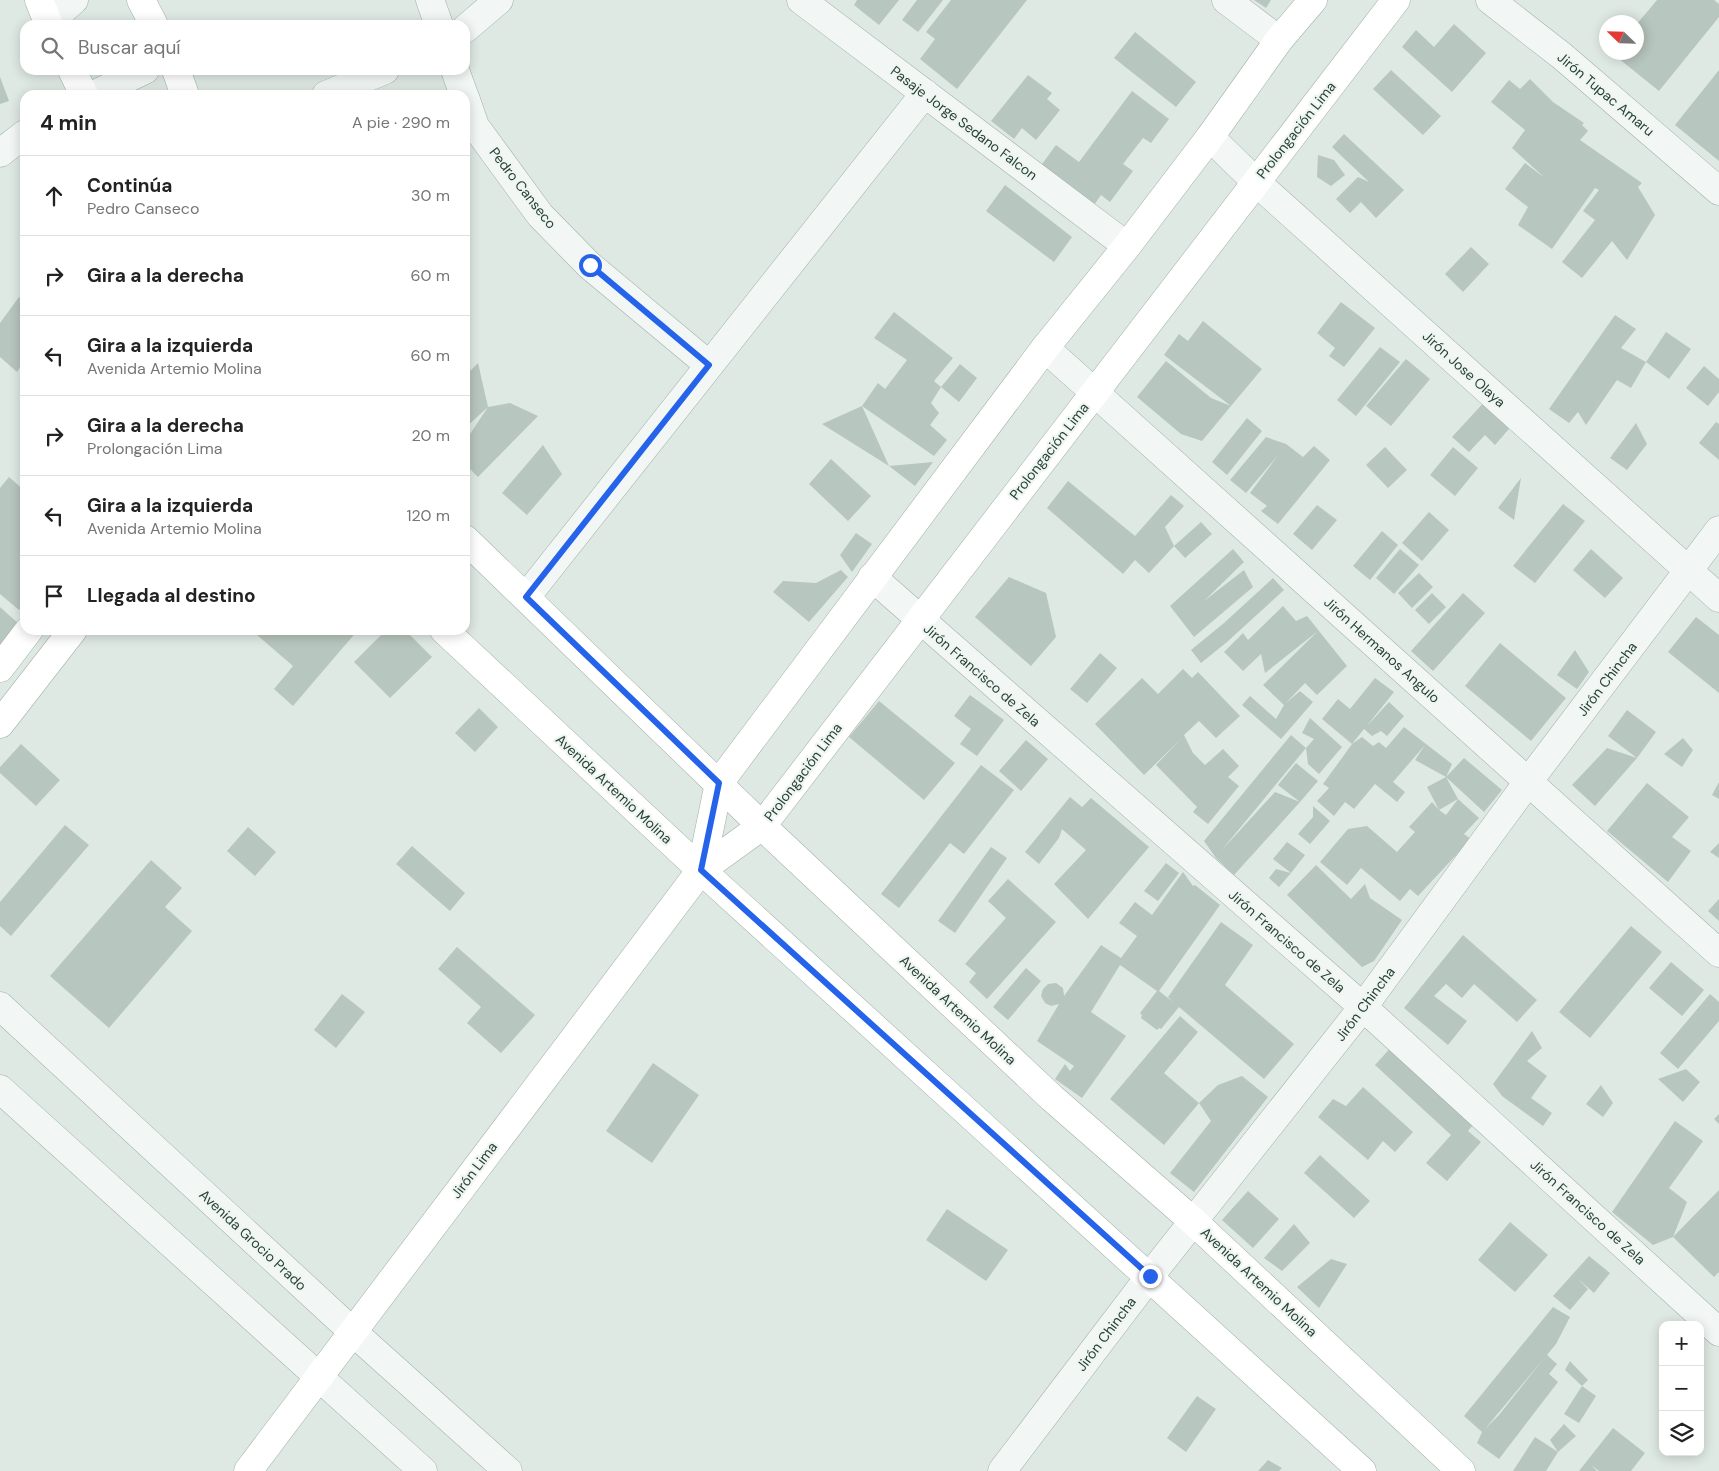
<!DOCTYPE html>
<html lang="es">
<meta charset="utf-8">
<style>
body{margin:0;font-family:"DM Sans",sans-serif;background:#f2f2f2;color:#222}
.controls{position:absolute;right:15px;bottom:15px;display:grid;overflow:hidden;border-radius:10px;box-shadow:0 2px 12px #0003}
.controls button{width:45px;height:45px;display:grid;place-items:center;padding:0;border:0;border-bottom:1px solid #e0e0e0;background:#fff;color:#222;font:25px sans-serif}
.compass{position:absolute;left:1599px;top:15px;width:45px;height:45px;border-radius:50%;background:#fff;box-shadow:0 2px 12px #0003;rotate:293deg}
.stop{position:absolute;width:15px;height:15px;margin:-11px;border:4px solid #2563eb;border-radius:50%;background:#fff}
.stop.end{background:#2563eb;border-color:#fff;box-shadow:0 1px 5px #0008}
.list{margin:0;padding:0;list-style:none}
h2{display:flex;justify-content:space-between;align-items:center;height:65px;margin:0;padding:0 20px;font-size:21px}
h2 small{font-size:16px;font-weight:400;color:#767676}
.list li{display:grid;grid-template-columns:32px 1fr auto;gap:15px;align-items:center;box-sizing:border-box;height:80px;padding:0 20px;border-top:1px solid #e0e0e0}
.list b{display:block;font-size:19px;white-space:nowrap}
.list p{margin:0;font-size:16px;white-space:nowrap;color:#767676}
.list em{font-size:16px;font-style:normal;color:#767676}
.icon{flex:none;width:28px;height:28px;fill:none;stroke:currentColor;stroke-width:2;stroke-linecap:round;stroke-linejoin:round}
.map{position:relative;flex:none;width:1719px;height:1471px;overflow:hidden}
.search{position:absolute;background:#fff;box-shadow:0 2px 12px #0003;left:20px;top:20px;width:450px;height:55px;display:flex;align-items:center;gap:12px;box-sizing:border-box;padding:0 18px;border-radius:15px;color:#767676;font-size:19px}
.panel{position:absolute;background:#fff;box-shadow:0 2px 12px #0003;left:20px;top:90px;width:450px;height:545px;border-radius:15px}
.map>svg:first-child{display:block}
</style>
<div class="map">
<svg width="1719" height="1471" viewBox="0 0 1719 1471">
<rect width="100%" height="100%" fill="#dfe9e4"/>
<path fill="#b7c6be" fill-rule="evenodd" d="M 857,0 L 899,0 L 879,25 L 854,5 Z
M 917,0 L 943,0 L 918,32 L 902,20 Z
M 951,0 L 1027,0 L 957,89 L 920,59 L 935,39 L 926,32 Z
M 1254,0 L 1271,0 L 1266,8 Z
M 1657,0 L 1714,0 L 1719,4 L 1719,17 L 1659,91 L 1613,54 L 1636,52 L 1636,25 Z
M 1454,24 L 1486,53 L 1452,92 L 1402,47 L 1416,30 L 1434,47 Z
M 1135,32 L 1196,82 L 1176,107 L 1114,58 Z
M 1391,70 L 1441,116 L 1423,135 L 1373,89 Z
M 1719,70 L 1719,161 L 1675,125 Z
M 1028,75 L 1052,93 L 1047,99 L 1060,110 L 1036,140 L 1022,128 L 1014,139 L 991,121 Z
M 0,77 L 9,101 L 0,104 Z
M 1530,79 L 1553,102 L 1584,123 L 1582,125 L 1588,131 L 1580,140 L 1642,183 L 1638,187 L 1655,215 L 1627,260 L 1612,241 L 1582,278 L 1562,262 L 1595,220 L 1583,211 L 1599,190 L 1595,188 L 1552,249 L 1518,225 L 1528,207 L 1505,189 L 1525,163 L 1545,178 L 1512,148 L 1525,130 L 1491,102 L 1509,80 L 1520,89 Z
M 1132,91 L 1169,119 L 1151,143 L 1143,138 L 1123,164 L 1133,171 L 1110,202 L 1101,195 L 1092,208 L 1037,171 L 1056,145 L 1079,162 Z
M 1344,134 L 1404,190 L 1376,218 L 1361,202 L 1350,213 L 1336,199 L 1358,177 L 1369,182 L 1332,147 Z
M 1318,155 L 1334,160 L 1345,175 L 1331,186 L 1317,177 Z
M 1005,185 L 1072,237 L 1054,262 L 986,211 Z
M 1471,247 L 1489,264 L 1463,292 L 1445,274 Z
M 19,297 L 25,302 L 25,360 L 17,372 L 0,357 L 0,323 Z
M 1341,302 L 1375,328 L 1344,367 L 1329,356 L 1335,348 L 1317,333 Z
M 894,312 L 953,358 L 934,381 L 941,387 L 931,403 L 939,413 L 930,425 L 947,440 L 934,456 L 862,406 L 878,383 L 885,389 L 907,360 L 874,338 Z
M 1615,315 L 1636,329 L 1621,348 L 1646,362 L 1631,388 L 1617,380 L 1586,425 L 1578,412 L 1569,423 L 1549,409 Z
M 1203,321 L 1262,369 L 1231,406 L 1164,355 L 1179,334 L 1188,341 Z
M 1666,332 L 1691,349 L 1669,379 L 1646,362 Z
M 1380,347 L 1400,362 L 1356,416 L 1337,400 Z
M 1406,359 L 1430,379 L 1391,426 L 1366,406 Z
M 1166,361 L 1211,398 L 1231,406 L 1202,441 L 1181,434 L 1137,397 Z
M 478,363 L 488,407 L 465,428 L 465,376 Z
M 960,364 L 977,378 L 959,402 L 941,387 Z
M 1704,366 L 1719,379 L 1719,392 L 1708,406 L 1686,388 Z
M 1487,399 L 1514,423 L 1495,445 L 1485,435 L 1469,452 L 1452,437 Z
M 510,403 L 538,416 L 478,477 L 465,464 L 465,446 L 468,437 L 488,407 Z
M 862,406 L 889,466 L 822,424 Z
M 1247,418 L 1262,431 L 1227,475 L 1212,462 Z
M 1716,422 L 1719,424 L 1719,460 L 1699,443 Z
M 1636,423 L 1647,444 L 1627,470 L 1610,458 Z
M 1266,437 L 1286,444 L 1303,457 L 1314,446 L 1330,460 L 1278,524 L 1261,511 L 1267,506 L 1250,493 L 1279,454 L 1246,493 L 1230,480 Z
M 543,445 L 562,474 L 527,515 L 502,493 Z
M 1385,447 L 1407,470 L 1388,488 L 1366,465 Z
M 1453,447 L 1478,468 L 1455,496 L 1430,475 Z
M 831,459 L 871,496 L 848,521 L 809,484 Z
M 933,462 L 915,486 L 889,466 Z
M 9,477 L 25,491 L 25,602 L 19,610 L 0,594 L 0,488 Z
M 1521,478 L 1514,520 L 1498,508 Z
M 1068,481 L 1135,536 L 1171,495 L 1184,506 L 1165,527 L 1174,546 L 1149,573 L 1135,560 L 1123,574 L 1047,508 Z
M 1563,504 L 1585,521 L 1535,583 L 1513,566 Z
M 1317,505 L 1337,520 L 1312,550 L 1293,534 Z
M 1429,512 L 1449,530 L 1422,561 L 1402,543 Z
M 1201,522 L 1212,534 L 1185,558 L 1174,546 Z
M 1382,531 L 1398,545 L 1370,580 L 1353,566 Z
M 856,533 L 872,544 L 852,572 L 840,555 Z
M 1233,549 L 1244,562 L 1204,601 L 1244,570 L 1253,587 L 1194,637 L 1170,606 Z
M 1400,549 L 1419,565 L 1394,594 L 1376,578 Z
M 1591,549 L 1623,578 L 1605,598 L 1573,570 Z
M 841,570 L 848,577 L 809,622 L 773,592 L 783,581 L 816,583 Z
M 1419,573 L 1433,587 L 1412,608 L 1398,593 Z
M 1009,577 L 1046,593 L 1056,637 L 1031,666 L 975,617 Z
M 1273,578 L 1284,590 L 1227,642 L 1201,663 L 1191,650 L 1224,623 Z
M 1432,593 L 1446,607 L 1429,624 L 1415,610 Z
M 1463,593 L 1485,613 L 1433,671 L 1411,651 Z
M 1283,606 L 1296,621 L 1307,616 L 1347,666 L 1317,695 L 1305,683 L 1285,704 L 1300,691 L 1313,702 L 1281,739 L 1242,705 L 1250,696 L 1276,719 L 1284,705 L 1263,685 L 1318,631 L 1265,673 L 1261,654 L 1243,671 L 1224,652 L 1243,633 L 1248,640 Z
M 0,607 L 20,625 L 0,648 Z
M 1696,617 L 1719,635 L 1719,693 L 1668,652 Z
M 261,630 L 358,630 L 293,706 L 274,689 L 293,666 L 257,635 Z
M 386,630 L 405,630 L 432,657 L 390,698 L 354,662 Z
M 1500,643 L 1566,698 L 1531,741 L 1465,686 Z
M 1575,650 L 1589,672 L 1577,689 L 1557,675 Z
M 1100,653 L 1117,668 L 1087,703 L 1070,689 Z
M 1183,669 L 1192,678 L 1198,672 L 1240,716 L 1216,738 L 1199,721 L 1184,735 L 1193,753 L 1205,765 L 1223,749 L 1239,766 L 1228,777 L 1239,786 L 1208,824 L 1193,812 L 1197,807 L 1156,765 L 1181,739 L 1144,775 L 1095,724 L 1142,678 L 1158,694 Z
M 1375,678 L 1394,692 L 1366,727 L 1389,702 L 1404,716 L 1387,736 L 1381,731 L 1372,736 L 1364,729 L 1352,744 L 1322,719 L 1338,699 L 1350,709 Z
M 970,695 L 1004,720 L 977,756 L 960,744 L 971,729 L 954,716 Z
M 879,701 L 955,763 L 924,800 L 849,737 Z
M 479,708 L 498,727 L 475,752 L 455,733 Z
M 1627,710 L 1656,732 L 1637,758 L 1595,806 L 1572,785 L 1607,748 L 1637,758 L 1608,736 Z
M 1310,718 L 1342,747 L 1319,774 L 1308,764 L 1306,748 L 1221,851 L 1275,792 L 1300,802 L 1278,785 L 1296,763 L 1318,781 L 1300,802 L 1234,875 L 1216,858 L 1204,841 L 1291,735 L 1306,748 L 1314,739 L 1302,733 Z
M 1404,727 L 1452,764 L 1446,777 L 1464,758 L 1502,790 L 1484,812 L 1446,777 L 1458,799 L 1439,810 L 1446,815 L 1458,799 L 1479,818 L 1464,834 L 1471,839 L 1418,896 L 1410,889 L 1400,901 L 1361,868 L 1347,885 L 1320,862 L 1348,829 L 1367,826 L 1397,852 L 1415,832 L 1409,827 L 1432,802 L 1439,810 L 1427,787 L 1446,777 L 1415,760 L 1425,745 L 1393,782 L 1405,792 L 1397,802 L 1375,784 L 1354,809 L 1345,802 L 1334,816 L 1317,801 L 1329,788 L 1323,784 L 1352,744 L 1362,737 L 1373,746 L 1379,742 L 1386,748 Z
M 1683,738 L 1693,750 L 1682,767 L 1664,754 Z
M 1026,740 L 1048,759 L 1021,791 L 999,771 Z
M 21,744 L 60,780 L 36,806 L 0,773 L 0,767 Z
M 981,765 L 1014,790 L 964,854 L 950,843 L 899,908 L 881,894 Z
M 1719,782 L 1719,799 L 1712,795 Z
M 1647,783 L 1689,817 L 1672,837 L 1691,851 L 1668,882 L 1607,831 Z
M 1070,797 L 1082,807 L 1091,798 L 1149,847 L 1088,919 L 1054,884 L 1086,850 L 1062,829 L 1059,838 L 1039,864 L 1025,852 Z
M 1313,806 L 1330,821 L 1310,844 L 1298,834 L 1313,817 Z
M 65,825 L 89,845 L 11,936 L 0,926 L 0,902 Z
M 248,827 L 276,852 L 255,876 L 227,851 Z
M 1287,842 L 1305,855 L 1291,873 L 1273,859 Z
M 1719,843 L 1719,858 L 1710,852 Z
M 412,846 L 465,893 L 450,911 L 396,864 Z
M 991,847 L 1007,858 L 955,933 L 938,921 Z
M 151,860 L 182,888 L 165,907 L 192,931 L 109,1028 L 50,976 Z
M 1166,863 L 1179,873 L 1158,901 L 1144,891 Z
M 1316,865 L 1351,899 L 1365,884 L 1370,898 L 1402,920 L 1374,961 L 1362,967 L 1287,895 Z
M 1276,869 L 1291,873 L 1279,887 L 1269,878 Z
M 1183,872 L 1193,886 L 1195,885 L 1220,905 L 1159,991 L 1173,1002 L 1168,997 L 1221,922 L 1253,945 L 1225,985 L 1294,1044 L 1264,1079 L 1179,1007 L 1161,1029 L 1159,1028 L 1157,1030 L 1141,1018 L 1142,1015 L 1140,1013 L 1157,991 L 1120,965 L 1091,1012 L 1126,1036 L 1082,1098 L 1055,1079 L 1065,1064 L 1070,1071 L 1074,1066 L 1037,1041 L 1059,1004 L 1051,1006 L 1045,1003 L 1041,996 L 1043,989 L 1048,984 L 1056,983 L 1063,988 L 1064,996 L 1101,945 L 1121,958 L 1137,936 L 1119,923 L 1135,902 L 1152,915 Z
M 1008,879 L 1056,922 L 987,999 L 969,982 L 976,973 L 965,964 L 1006,918 L 988,901 Z
M 1719,899 L 1719,921 L 1708,911 Z
M 1631,926 L 1662,952 L 1590,1038 L 1559,1012 Z
M 1463,935 L 1537,1000 L 1517,1022 L 1474,984 L 1462,998 L 1446,984 L 1434,996 L 1467,1021 L 1448,1045 L 1404,1008 Z
M 457,947 L 535,1015 L 501,1053 L 467,1023 L 481,1007 L 438,969 Z
M 1671,962 L 1704,990 L 1682,1016 L 1649,988 Z
M 1026,968 L 1041,981 L 1008,1020 L 993,1007 Z
M 342,994 L 365,1012 L 336,1048 L 314,1030 Z
M 1710,994 L 1719,1002 L 1719,1021 L 1678,1069 L 1660,1053 Z
M 1180,1016 L 1198,1032 L 1164,1073 L 1199,1103 L 1164,1145 L 1110,1099 Z
M 1532,1031 L 1542,1048 L 1527,1061 L 1547,1076 L 1531,1098 L 1552,1113 L 1543,1126 L 1502,1096 L 1493,1084 Z
M 1394,1044 L 1477,1120 L 1468,1131 L 1481,1142 L 1447,1181 L 1426,1163 L 1451,1135 L 1375,1065 Z
M 653,1063 L 699,1095 L 652,1163 L 606,1131 Z
M 1686,1069 L 1700,1082 L 1683,1102 L 1658,1079 Z
M 1242,1076 L 1268,1097 L 1194,1192 L 1170,1173 L 1211,1121 L 1199,1103 L 1218,1085 Z
M 1601,1085 L 1613,1103 L 1603,1117 L 1586,1104 Z
M 1363,1087 L 1413,1132 L 1395,1152 L 1383,1141 L 1368,1160 L 1318,1117 L 1333,1099 L 1346,1106 Z
M 1719,1114 L 1719,1124 L 1714,1119 Z
M 1675,1121 L 1703,1141 L 1669,1188 L 1687,1202 L 1673,1237 L 1719,1190 L 1719,1272 L 1714,1277 L 1673,1237 L 1653,1245 L 1612,1212 Z
M 1320,1155 L 1370,1201 L 1354,1218 L 1304,1173 Z
M 1248,1191 L 1279,1219 L 1253,1248 L 1222,1220 Z
M 947,1209 L 1008,1250 L 986,1281 L 926,1240 Z
M 1510,1222 L 1548,1255 L 1515,1292 L 1478,1260 Z
M 1294,1224 L 1310,1243 L 1282,1271 L 1264,1258 Z
M 1589,1256 L 1610,1273 L 1594,1293 L 1577,1278 L 1588,1289 L 1570,1310 L 1553,1296 Z
M 1331,1259 L 1347,1264 L 1319,1308 L 1297,1287 Z
M 1553,1307 L 1570,1317 L 1556,1344 L 1547,1355 L 1557,1364 L 1549,1374 L 1558,1382 L 1499,1459 L 1477,1443 L 1482,1432 L 1464,1416 ZM 1545,1357 L 1499,1415 L 1485,1429 Z
M 1570,1361 L 1588,1380 L 1582,1386 L 1565,1370 Z
M 1582,1386 L 1596,1396 L 1579,1423 L 1564,1414 Z
M 1197,1396 L 1216,1409 L 1186,1452 L 1167,1438 Z
M 1564,1424 L 1576,1436 L 1558,1452 L 1546,1471 L 1513,1471 L 1535,1437 L 1558,1452 L 1550,1440 Z
M 1613,1428 L 1645,1453 L 1631,1471 L 1599,1471 L 1591,1465 L 1597,1471 L 1579,1471 Z
M 1268,1460 L 1282,1468 L 1279,1471 L 1258,1471 Z"/>
<g fill="none" stroke-linecap="round" stroke-linejoin="round">
<g stroke="#a1b0a8" stroke-width="29">
<path id="street" d="M 430,0 L 439,25
M 801,0 L 1127,246
M 1226,0 L 1279,40
M 1490,0 L 1562,56 L 1719,191
M 48,23 L 74,0
M 465,29 L 499,0
M 455,70 L 464,95
M 93,95 L 145,70
M 326,95 L 385,70
M 465,97 L 475,126 L 540,215 L 589,265 L 709,365
M 1210,137 L 1256,182 L 1719,598
M 0,153 L 25,134
M 1045,348 L 1719,953
M 872,577 L 1363,1007 L 1719,1332
M 526,597 L 925,93
M 0,1006 L 353,1332 L 508,1471
M 0,1089 L 423,1471
M 1002,1471 L 1150,1276 L 1363,1007 L 1528,782 L 1719,530"/>
</g>
<g stroke="#a1b0a8" stroke-width="29">
<path id="secondary" d="M 39,0 L 49,25
M 141,0 L 154,25
M 72,70 L 84,95
M 176,70 L 185,95
M 465,539 L 762,826 L 1052,1098 L 1194,1222 L 1461,1471
M 444,630 L 701,870 L 1362,1471
M 0,668 L 29,630
M 0,724 L 73,630
M 701,870 L 719,783 L 1045,348 L 1127,246 L 1210,137 L 1279,40 L 1313,0
M 248,1471 L 701,870 L 762,826 L 1396,0"/>
</g>
<use href="#street" stroke="#f2f7f5" stroke-width="28"/>
<use href="#secondary" stroke="#fff" stroke-width="28"/>
</g>
<g fill="none" stroke-linecap="round" stroke-linejoin="round">
<path stroke="#2563eb" stroke-width="6" d="M 590,265 L 709,365 L 526,597 L 719,783 L 701,870 L 1150,1276"/>
</g>
<g text-anchor="middle" dominant-baseline="central" stroke-width="4.5" stroke-linejoin="round" paint-order="stroke">
<g font-size="14" fill="#284034" stroke="#eff6f2">
<text transform="translate(1606 94) rotate(40)">Jirón Tupac Amaru</text>
<text transform="translate(964 123) rotate(37)">Pasaje Jorge Sedano Falcon</text>
<text transform="translate(1296 130) rotate(-52)">Prolongación Lima</text>
<text transform="translate(523 188) rotate(52)">Pedro Canseco</text>
<text transform="translate(1464 369) rotate(42)">Jirón Jose Olaya</text>
<text transform="translate(1049 451) rotate(-52)">Prolongación Lima</text>
<text transform="translate(1382 650) rotate(42)">Jirón Hermanos Angulo</text>
<text transform="translate(982 675) rotate(41)">Jirón Francisco de Zela</text>
<text transform="translate(1607 679) rotate(-53)">Jirón Chincha</text>
<text transform="translate(803 772) rotate(-53)">Prolongación Lima</text>
<text transform="translate(614 789) rotate(43)">Avenida Artemio Molina</text>
<text transform="translate(1287 941) rotate(41)">Jirón Francisco de Zela</text>
<text transform="translate(1365 1004) rotate(-53)">Jirón Chincha</text>
<text transform="translate(958 1010) rotate(43)">Avenida Artemio Molina</text>
<text transform="translate(474 1170) rotate(-53)">Jirón Lima</text>
<text transform="translate(1588 1212) rotate(42)">Jirón Francisco de Zela</text>
<text transform="translate(253 1240) rotate(43)">Avenida Grocio Prado</text>
<text transform="translate(1259 1282) rotate(43)">Avenida Artemio Molina</text>
<text transform="translate(1106 1334) rotate(-53)">Jirón Chincha</text>
</g>
</g>
</svg>
<div class="controls">
<button>+</button>
<button>−</button>
<button><svg class="icon" aria-label="layers" viewBox="0 0 24 24"><path d="M12 4l9 5-9 5-9-5zM3 14l9 5 9-5"/></svg></button>
</div>
<svg class="compass" viewBox="-18 -18 36 36"><path d="M0-13l5 13h-10z" fill="#e53935"/><path d="M0 13l5-13h-10z" fill="#767676"/></svg>
<div class="stop" style="left:590px;top:265px"></div>
<div class="stop end" style="left:1150px;top:1276px"></div>
<div class="search"><svg class="icon" aria-label="search" viewBox="0 0 24 24"><circle cx="10" cy="10" r="6"/><path d="M15 15l6 6"/></svg>Buscar aquí</div>
<section class="panel">
<h2>4 min<small>A pie · 290 m</small></h2>
<ul class="list">
<li><svg class="icon" aria-label="ahead" viewBox="0 0 24 24"><path d="M12 20V5M6 11l6-6 6 6"/></svg><div><b>Continúa</b><p>Pedro Canseco</p></div><em>30 m</em></li>
<li><svg class="icon" aria-label="right" viewBox="0 0 24 24"><path d="M7 20v-9h11M14 6l5 5-5 5"/></svg><div><b>Gira a la derecha</b></div><em>60 m</em></li>
<li><svg class="icon" aria-label="left" viewBox="0 0 24 24"><path d="M17 20v-9H6M10 6l-5 5 5 5"/></svg><div><b>Gira a la izquierda</b><p>Avenida Artemio Molina</p></div><em>60 m</em></li>
<li><svg class="icon" aria-label="right" viewBox="0 0 24 24"><path d="M7 20v-9h11M14 6l5 5-5 5"/></svg><div><b>Gira a la derecha</b><p>Prolongación Lima</p></div><em>20 m</em></li>
<li><svg class="icon" aria-label="left" viewBox="0 0 24 24"><path d="M17 20v-9H6M10 6l-5 5 5 5"/></svg><div><b>Gira a la izquierda</b><p>Avenida Artemio Molina</p></div><em>120 m</em></li>
<li><svg class="icon" aria-label="arrive" viewBox="0 0 24 24"><path d="M6 21V4h12l-3 4 3 4H6"/></svg><div><b>Llegada al destino</b></div></li>
</ul>
</section>
</div>
